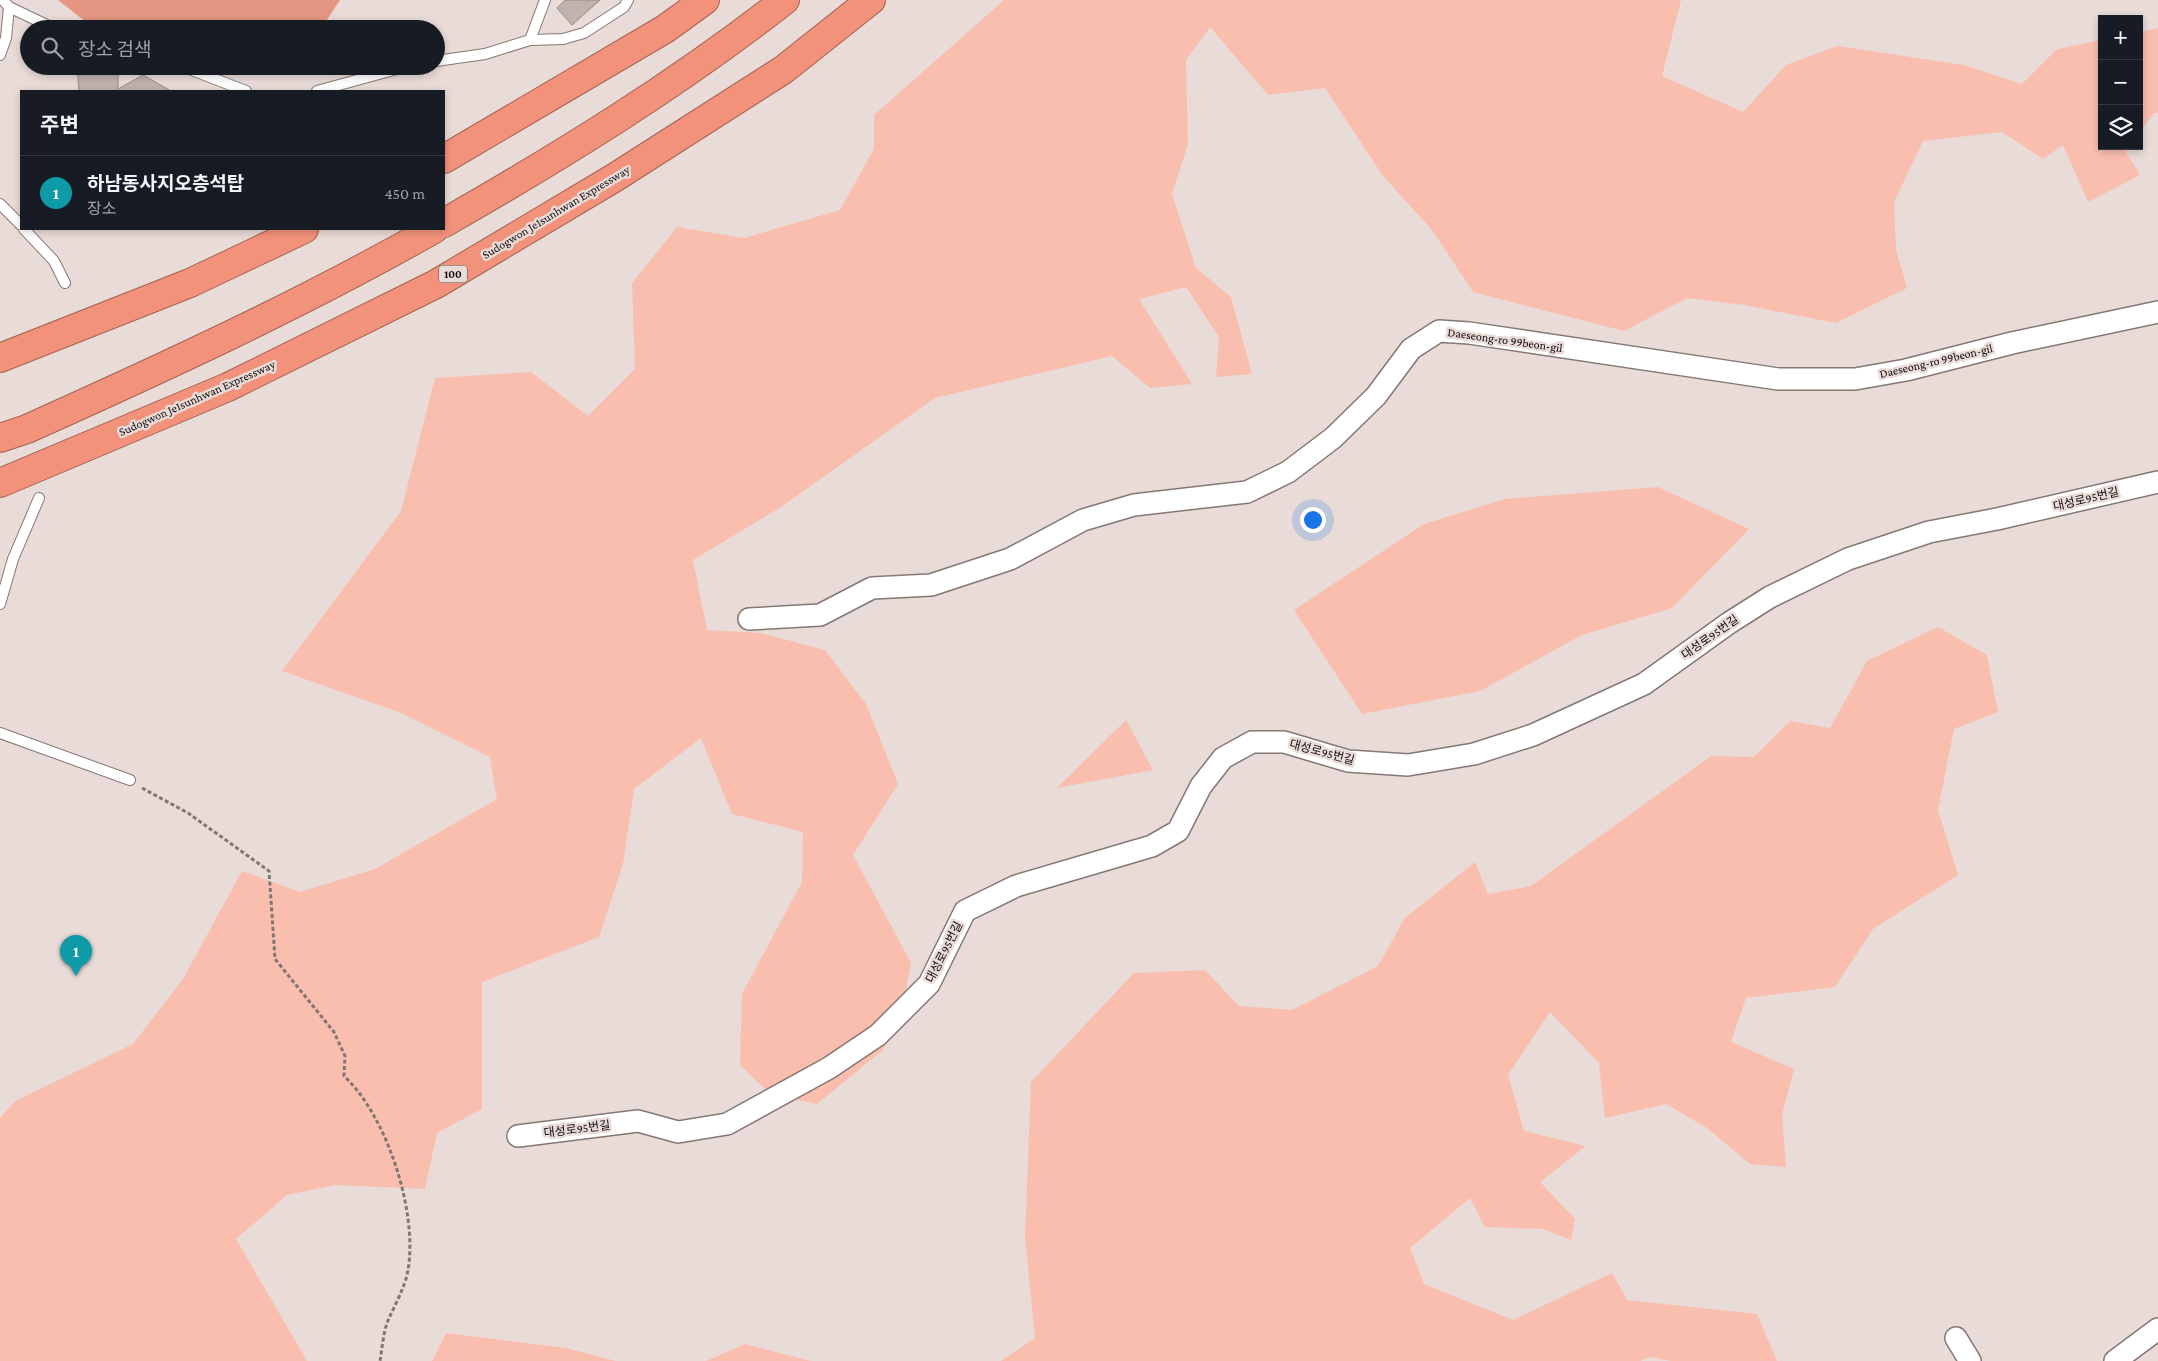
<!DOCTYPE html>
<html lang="ko">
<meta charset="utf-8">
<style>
body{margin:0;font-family:"Crimson Pro","Noto Sans KR",serif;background:#242831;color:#f1f3f6}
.controls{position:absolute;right:15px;top:15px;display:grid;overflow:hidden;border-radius:0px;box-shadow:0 2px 8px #0003}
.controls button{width:45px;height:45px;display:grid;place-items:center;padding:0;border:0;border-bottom:1px solid #363941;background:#171b24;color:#f1f3f6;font:25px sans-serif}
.you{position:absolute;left:1312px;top:519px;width:18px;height:18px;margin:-12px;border:4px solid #fff;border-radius:50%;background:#1a73e8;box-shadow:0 0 0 8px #1a73e833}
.badge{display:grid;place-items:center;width:32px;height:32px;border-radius:50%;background:#cd4420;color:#fff;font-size:16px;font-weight:700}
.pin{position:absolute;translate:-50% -41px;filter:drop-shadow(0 1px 2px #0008)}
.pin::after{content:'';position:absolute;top:26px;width:18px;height:15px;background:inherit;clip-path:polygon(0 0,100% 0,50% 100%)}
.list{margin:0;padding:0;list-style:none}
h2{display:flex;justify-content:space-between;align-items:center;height:65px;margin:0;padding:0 20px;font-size:21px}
h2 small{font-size:16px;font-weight:400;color:#9ea1a6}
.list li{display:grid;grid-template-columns:32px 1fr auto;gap:15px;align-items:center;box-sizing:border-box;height:75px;padding:0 20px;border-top:1px solid #363941}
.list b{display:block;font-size:19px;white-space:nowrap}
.list p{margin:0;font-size:16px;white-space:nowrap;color:#9ea1a6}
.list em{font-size:16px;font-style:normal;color:#9ea1a6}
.icon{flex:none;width:28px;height:28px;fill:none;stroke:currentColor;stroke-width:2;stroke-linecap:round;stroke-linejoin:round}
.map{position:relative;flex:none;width:2158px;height:1361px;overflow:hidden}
.search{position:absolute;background:#171b24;box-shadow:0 2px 8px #0003;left:20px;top:20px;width:425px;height:55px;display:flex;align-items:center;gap:12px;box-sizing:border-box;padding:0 18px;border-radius:28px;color:#9ea1a6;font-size:19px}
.panel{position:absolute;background:#171b24;box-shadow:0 2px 8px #0003;left:20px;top:90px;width:425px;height:140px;border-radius:0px}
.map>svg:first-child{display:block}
</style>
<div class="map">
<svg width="2158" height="1361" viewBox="0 0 2158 1361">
<rect width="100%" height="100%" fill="#e9dbd7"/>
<path fill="#fabeae" d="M 1004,0 L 1681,0 L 1662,76 L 1743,112 L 1786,65 L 1837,46 L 1964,65 L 2022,84 L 2057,49 L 2102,40 L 2102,146 L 2130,146 L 2126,152 L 2140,175 L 2088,202 L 2063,145 L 2043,159 L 2002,132 L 1923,141 L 1894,202 L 1896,250 L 1907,288 L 1836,323 L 1744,305 L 1687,298 L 1624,331 L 1473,292 L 1432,230 L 1383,176 L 1325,88 L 1268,95 L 1210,27 L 1186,60 L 1188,144 L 1172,194 L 1196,268 L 1231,297 L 1252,374 L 1216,377 L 1219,337 L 1186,287 L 1139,299 L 1192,384 L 1150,388 L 1112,356 L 935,398 L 781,507 L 693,560 L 707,630 L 761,633 L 825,650 L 866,704 L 898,784 L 853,855 L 911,963 L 900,1020 L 882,1051 L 817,1104 L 794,1099 L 763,1087 L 740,1065 L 742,994 L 802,882 L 803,832 L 732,814 L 701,738 L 634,789 L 623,864 L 599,937 L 482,982 L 482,1109 L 437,1133 L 425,1189 L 335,1185 L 287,1195 L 236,1239 L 307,1361 L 0,1361 L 0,1118 L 15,1101 L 133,1044 L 183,979 L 242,871 L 300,892 L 375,869 L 497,799 L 490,757 L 401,713 L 282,671 L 401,511 L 435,378 L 531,372 L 588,416 L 635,369 L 632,283 L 677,227 L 744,238 L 840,210 L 874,149 L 874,115 Z
M 2158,28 L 2158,113 L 2154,113 L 2139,133 L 2139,32 Z
M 1658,487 L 1749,529 L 1672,608 L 1582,635 L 1480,691 L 1362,714 L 1294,610 L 1424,524 L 1505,499 Z
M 1938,627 L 1987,655 L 1998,712 L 1954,729 L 1938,810 L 1958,875 L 1873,929 L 1835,987 L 1746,998 L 1731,1042 L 1794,1069 L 1782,1115 L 1786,1167 L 1750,1164 L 1707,1128 L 1666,1104 L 1605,1118 L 1599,1063 L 1550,1012 L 1508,1075 L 1524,1131 L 1586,1146 L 1540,1182 L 1575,1219 L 1571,1240 L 1543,1229 L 1485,1227 L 1470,1198 L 1410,1248 L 1424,1284 L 1513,1320 L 1612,1273 L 1627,1300 L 1757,1314 L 1777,1361 L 1671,1361 L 1650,1357 L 1640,1361 L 1001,1361 L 1035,1338 L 1025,1237 L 1031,1082 L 1134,973 L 1205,970 L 1239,1006 L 1292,1010 L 1378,966 L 1405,918 L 1475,862 L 1488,894 L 1531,886 L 1711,756 L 1754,757 L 1790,721 L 1830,728 L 1867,661 Z
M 1126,720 L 1153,770 L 1057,788 Z
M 446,1333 L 566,1348 L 616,1361 L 432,1361 Z
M 745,1344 L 811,1361 L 706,1361 Z"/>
<path fill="#e59682" d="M 58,0 L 340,0 L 321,29 L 95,29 Z"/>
<path fill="#c0b2ae" stroke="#978a86" d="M 565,0 L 600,0 L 572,25 L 557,8 Z
M 77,66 L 118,66 L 118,89 L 143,75 L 171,91 L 79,91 Z"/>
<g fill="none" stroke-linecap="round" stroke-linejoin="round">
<g stroke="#847874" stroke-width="12">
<path id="service" d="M 9,7 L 55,29
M 530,40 L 545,0
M 0,55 L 6,38 L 9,7 L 3,0
M 436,61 L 485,54 L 530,40 L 563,39 L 584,33 L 624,7 L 628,0
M 173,66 L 189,69 L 246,91
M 317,91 L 408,66
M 0,204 L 21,225
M 24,229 L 54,261 L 65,283
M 0,604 L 13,559 L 39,498
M 0,733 L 130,780"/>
</g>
<g stroke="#847874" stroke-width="24">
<path id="minor" d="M 749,619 L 820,615 L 872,588 L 931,585 L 1010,559 L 1083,520 L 1134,505 L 1247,492 L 1288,472 L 1333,438 L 1376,396 L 1411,349 L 1439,331 L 1469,333 L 1778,379 L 1855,379 L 1906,370 L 2012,343 L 2158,312
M 518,1136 L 638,1121 L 678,1132 L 727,1124 L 829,1068 L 878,1035 L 929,984 L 965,911 L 1016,886 L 1152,846 L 1178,831 L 1201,786 L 1223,758 L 1252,742 L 1284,742 L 1348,761 L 1408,765 L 1474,754 L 1533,735 L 1644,684 L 1729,623 L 1770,597 L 1848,559 L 1929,532 L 1997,519 L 2158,482
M 1956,1338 L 1970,1361
M 2115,1361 L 2158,1329"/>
</g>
<g stroke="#a36252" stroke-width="30">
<path id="motorway" d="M 444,159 L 665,29 L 705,0
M 444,223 C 561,156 678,84 785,0
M 0,358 L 190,283 L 304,229
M 0,438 L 27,429 C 165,367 302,304 434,229
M 0,483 L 228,387 L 436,284 L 614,178 L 783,70 L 871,0"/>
</g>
<path stroke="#807674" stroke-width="3" stroke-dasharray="4 2.5" stroke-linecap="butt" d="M 142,788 L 188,813 L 269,871 L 275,959 L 334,1032 L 345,1056 L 344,1076 C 387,1116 418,1212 408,1270 C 405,1288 394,1306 387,1323 C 383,1335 382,1349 380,1361"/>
<use href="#service" stroke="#fff" stroke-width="10"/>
<use href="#minor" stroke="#fff" stroke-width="21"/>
<use href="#motorway" stroke="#f2927a" stroke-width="28"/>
</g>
<g text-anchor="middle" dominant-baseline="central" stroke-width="5" stroke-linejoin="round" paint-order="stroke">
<rect fill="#e9dbd7" stroke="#504947" stroke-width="1" x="439" y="265.5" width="28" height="17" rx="4"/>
<g font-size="11" font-weight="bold" fill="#0f0a09">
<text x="453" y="274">100</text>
</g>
<g font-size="12" fill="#0f0a09" stroke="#e9dbd7">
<text transform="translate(556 212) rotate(-31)">Sudogwon Je1sunhwan Expressway</text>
<text transform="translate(1505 340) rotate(8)">Daeseong-ro 99beon-gil</text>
<text transform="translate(1936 361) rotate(-13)">Daeseong-ro 99beon-gil</text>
<text transform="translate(197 398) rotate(-24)">Sudogwon Je1sunhwan Expressway</text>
<text transform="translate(2086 499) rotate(-13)">대성로95번길</text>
<text transform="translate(1710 637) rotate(-35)">대성로95번길</text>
<text transform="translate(1322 752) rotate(15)">대성로95번길</text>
<text transform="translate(944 952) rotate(-63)">대성로95번길</text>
<text transform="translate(577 1129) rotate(-7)">대성로95번길</text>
</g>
</g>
</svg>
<div class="controls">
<button>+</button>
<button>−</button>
<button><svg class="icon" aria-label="layers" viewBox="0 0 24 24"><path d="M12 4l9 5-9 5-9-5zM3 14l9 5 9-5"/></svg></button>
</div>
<div class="you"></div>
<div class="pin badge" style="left:76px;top:976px;background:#0f9aa8">1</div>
<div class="search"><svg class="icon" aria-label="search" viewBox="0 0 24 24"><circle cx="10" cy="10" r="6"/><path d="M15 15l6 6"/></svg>장소 검색</div>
<section class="panel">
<h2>주변<small></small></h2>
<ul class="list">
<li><span class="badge" style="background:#0f9aa8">1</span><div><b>하남동사지오층석탑</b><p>장소</p></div><em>450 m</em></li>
</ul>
</section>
</div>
